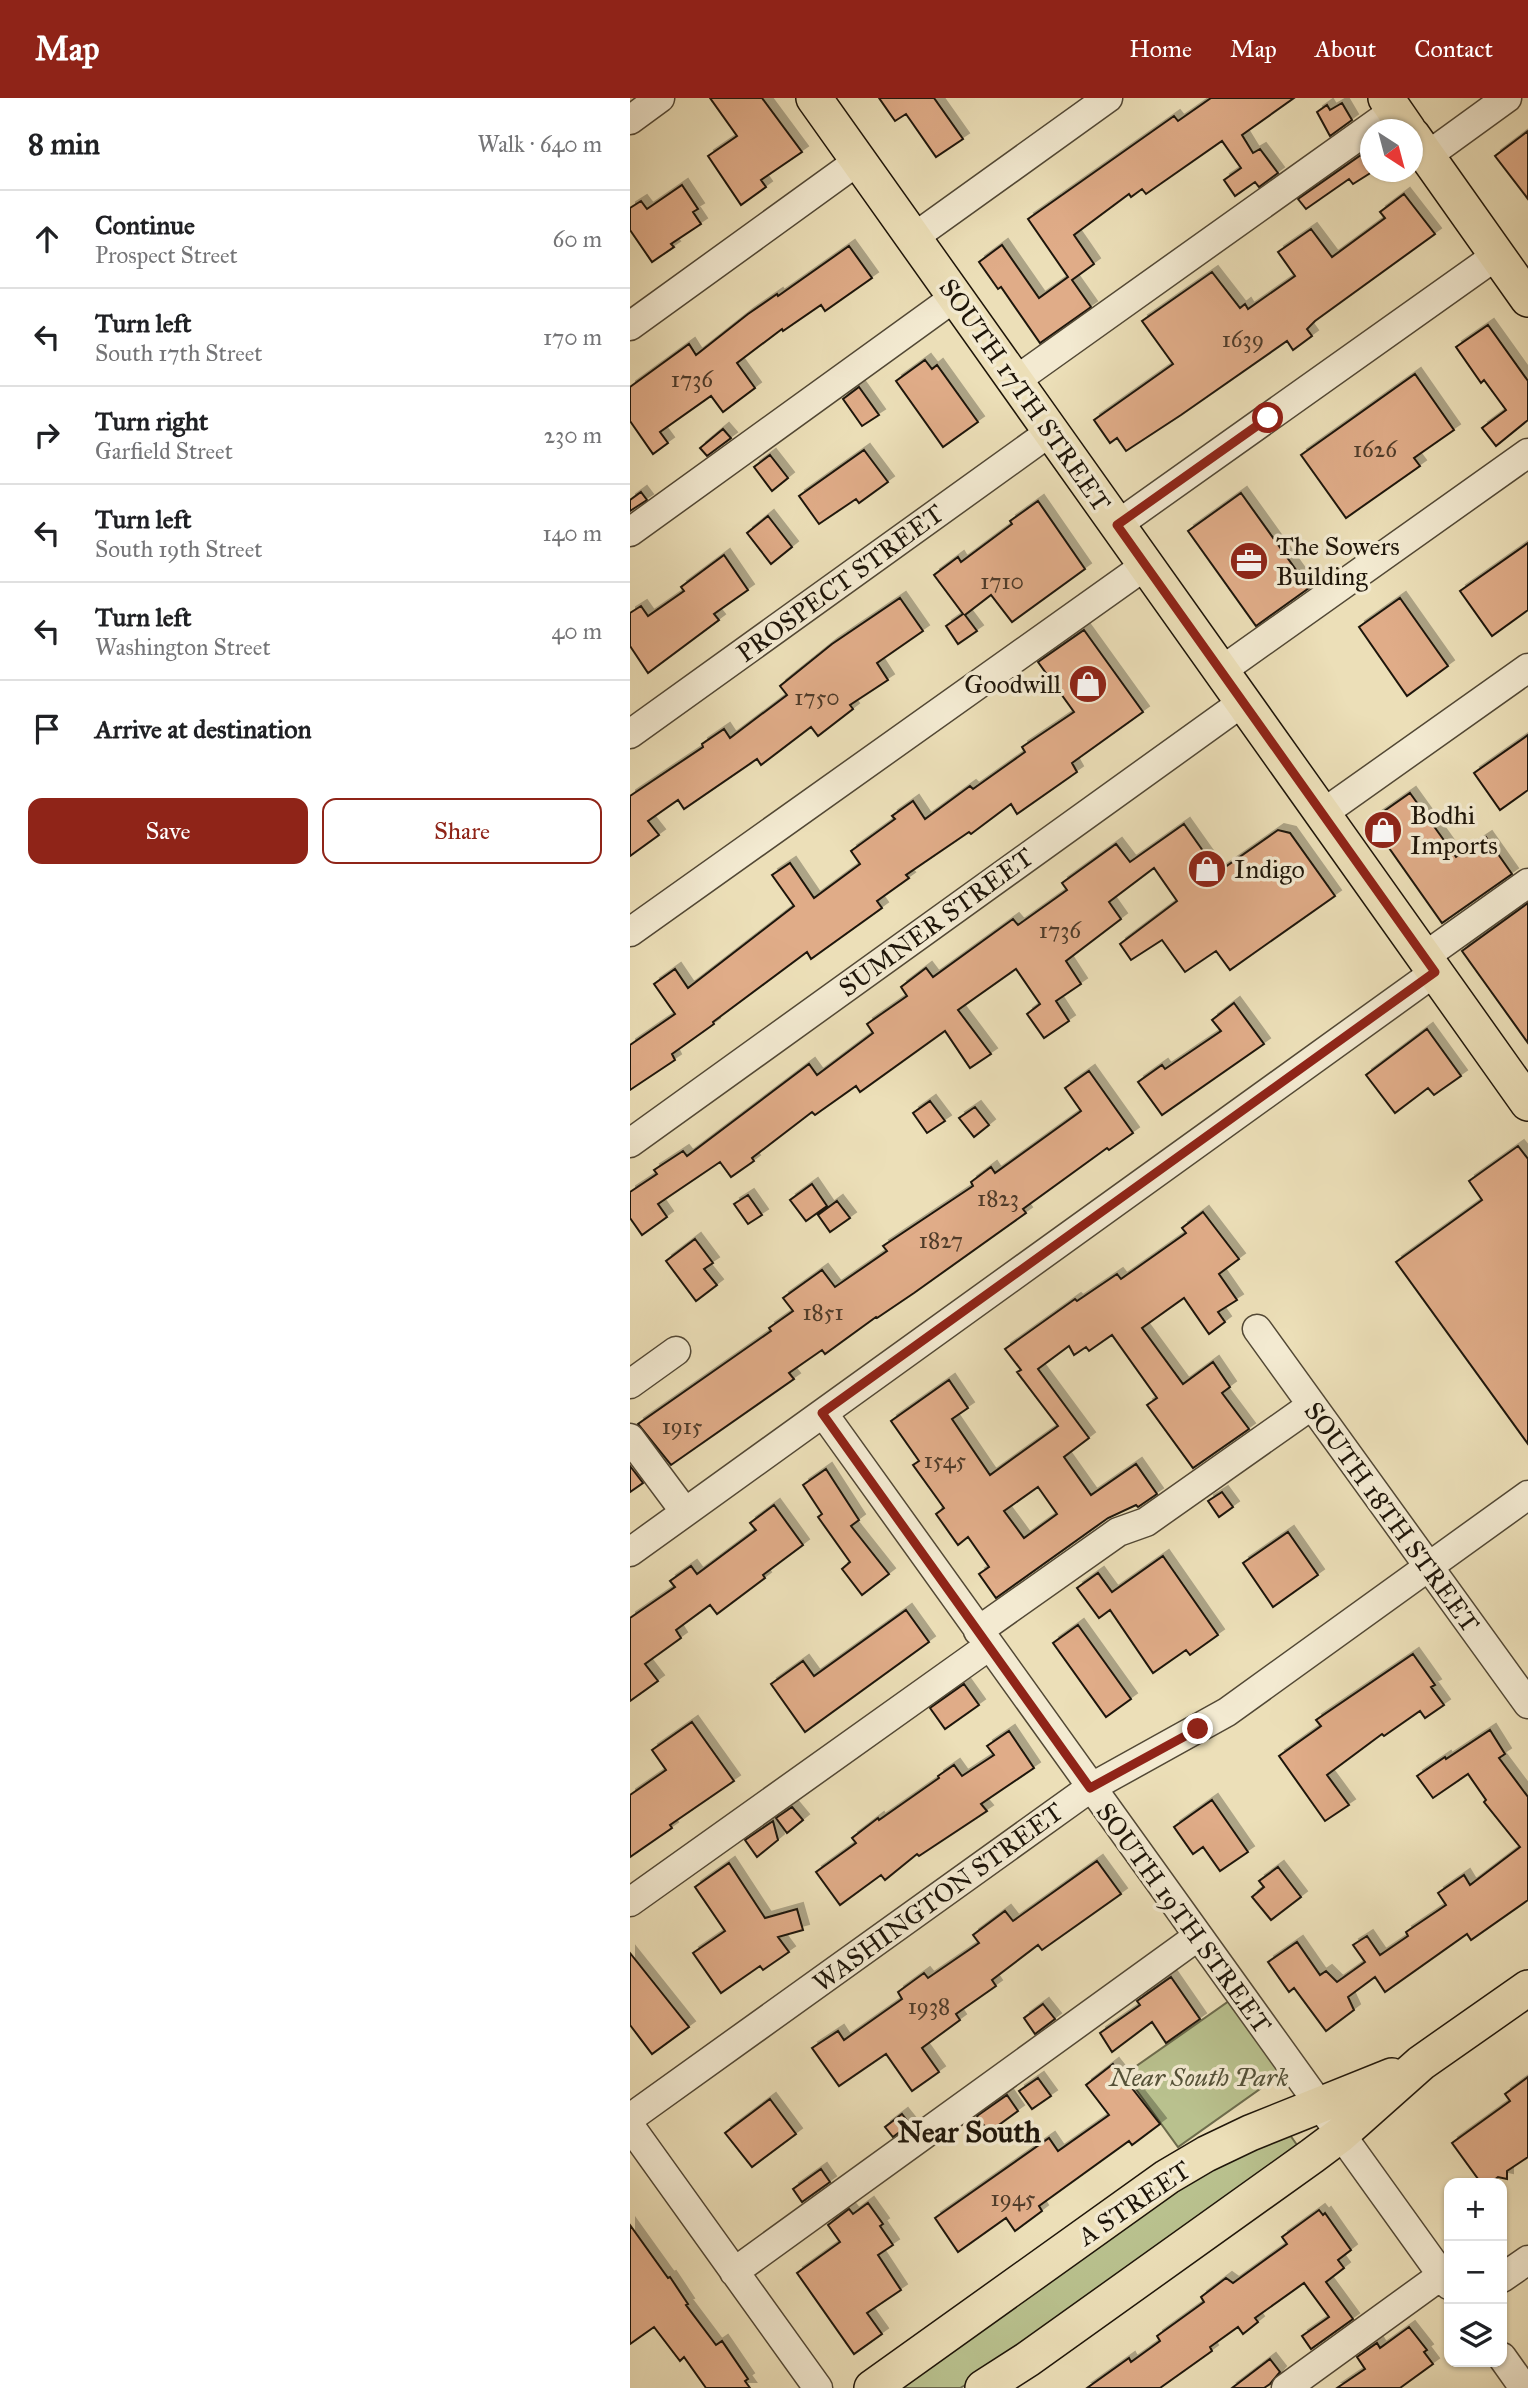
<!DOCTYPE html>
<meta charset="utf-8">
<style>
body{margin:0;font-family:"IM FELL Great Primer",serif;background:#f2f2f2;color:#202124}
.controls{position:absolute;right:21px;bottom:21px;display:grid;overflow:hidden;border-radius:14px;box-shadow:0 2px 5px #0004}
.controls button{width:63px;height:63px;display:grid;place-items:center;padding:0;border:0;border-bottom:2px solid #e0e0e0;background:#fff;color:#202124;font:35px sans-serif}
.compass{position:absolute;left:730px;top:21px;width:63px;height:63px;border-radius:50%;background:#fff;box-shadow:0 2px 5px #0004;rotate:144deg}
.stop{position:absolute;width:21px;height:21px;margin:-16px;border:5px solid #8f2418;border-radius:50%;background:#fff}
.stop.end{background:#8f2418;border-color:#fff;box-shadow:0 2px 7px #0008}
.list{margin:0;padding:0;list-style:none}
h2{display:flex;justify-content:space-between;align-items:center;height:91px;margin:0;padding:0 28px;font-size:30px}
h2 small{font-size:23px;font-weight:400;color:#757577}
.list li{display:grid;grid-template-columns:46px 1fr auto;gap:21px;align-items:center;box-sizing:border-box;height:98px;padding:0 28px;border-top:2px solid #e0e0e0}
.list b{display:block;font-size:26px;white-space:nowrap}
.list p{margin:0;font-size:23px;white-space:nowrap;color:#757577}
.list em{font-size:23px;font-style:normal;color:#757577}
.actions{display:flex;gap:14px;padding:21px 28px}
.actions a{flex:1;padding:16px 0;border:2px solid #8f2418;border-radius:14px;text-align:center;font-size:24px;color:#8f2418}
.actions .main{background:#8f2418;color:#fff}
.icon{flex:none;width:38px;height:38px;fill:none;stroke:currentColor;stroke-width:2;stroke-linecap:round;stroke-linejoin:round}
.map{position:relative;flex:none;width:898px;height:2290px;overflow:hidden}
header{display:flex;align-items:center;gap:42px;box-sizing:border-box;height:98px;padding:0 35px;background:#8f2418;color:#fff}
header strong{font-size:33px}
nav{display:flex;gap:38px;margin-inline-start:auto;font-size:24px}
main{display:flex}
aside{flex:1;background:#fff}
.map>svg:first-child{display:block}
</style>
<header>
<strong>Map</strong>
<nav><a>Home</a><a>Map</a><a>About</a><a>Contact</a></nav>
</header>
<main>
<aside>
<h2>8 min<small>Walk · 640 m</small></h2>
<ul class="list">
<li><svg class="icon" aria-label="ahead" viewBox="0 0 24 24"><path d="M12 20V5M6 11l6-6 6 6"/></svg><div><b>Continue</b><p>Prospect Street</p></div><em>60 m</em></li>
<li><svg class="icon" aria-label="left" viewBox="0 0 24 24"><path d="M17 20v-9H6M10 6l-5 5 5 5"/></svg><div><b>Turn left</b><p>South 17th Street</p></div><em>170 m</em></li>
<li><svg class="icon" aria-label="right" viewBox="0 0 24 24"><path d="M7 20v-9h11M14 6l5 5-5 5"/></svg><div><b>Turn right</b><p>Garfield Street</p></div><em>230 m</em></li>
<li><svg class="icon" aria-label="left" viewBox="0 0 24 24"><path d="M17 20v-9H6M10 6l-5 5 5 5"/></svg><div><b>Turn left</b><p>South 19th Street</p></div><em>140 m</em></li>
<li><svg class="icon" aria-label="left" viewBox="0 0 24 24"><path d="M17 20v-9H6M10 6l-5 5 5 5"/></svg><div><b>Turn left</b><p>Washington Street</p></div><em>40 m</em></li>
<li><svg class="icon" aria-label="arrive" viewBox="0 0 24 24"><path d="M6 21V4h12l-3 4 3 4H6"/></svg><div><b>Arrive at destination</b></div></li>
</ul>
<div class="actions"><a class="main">Save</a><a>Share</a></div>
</aside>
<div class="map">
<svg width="898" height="2290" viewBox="0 0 898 2290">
<defs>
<filter id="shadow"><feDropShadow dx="6" dy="-6" stdDeviation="0" flood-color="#0004"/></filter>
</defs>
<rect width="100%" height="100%" fill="#ecdfb8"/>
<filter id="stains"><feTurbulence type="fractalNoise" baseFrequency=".00286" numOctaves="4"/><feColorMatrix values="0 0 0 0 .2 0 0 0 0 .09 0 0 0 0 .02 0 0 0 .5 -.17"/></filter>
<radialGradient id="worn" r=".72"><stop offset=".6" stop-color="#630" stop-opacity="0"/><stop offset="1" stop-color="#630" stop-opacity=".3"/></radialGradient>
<path fill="#b9c18e" stroke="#6c6b4c" stroke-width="2" d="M 609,1896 L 661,1969 L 548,2049 L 495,1976 Z
M 660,2037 L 667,2047 L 353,2277 L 330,2290 L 261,2290 L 567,2073 Z"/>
<path fill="#e0ac88" stroke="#1e1509" stroke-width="2" fill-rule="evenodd" filter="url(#shadow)" d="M 80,0 L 132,0 L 172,54 L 131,82 L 136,89 L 111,107 L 78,58 L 107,38 Z
M 249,0 L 304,0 L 333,41 L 306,59 L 276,16 L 265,23 Z
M 581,0 L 664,0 L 612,37 L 623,55 L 630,51 L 648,75 L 629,89 L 625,84 L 605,98 L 594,82 L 611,70 L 592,43 L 516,96 L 512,91 L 501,99 L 499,96 L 444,137 L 464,166 L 442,182 L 461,209 L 410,245 L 371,189 L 368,191 L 349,164 L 372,147 L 409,200 L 438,179 L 398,121 L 544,18 L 548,23 Z
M 712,5 L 722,22 L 700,38 L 687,14 L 697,7 L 700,12 Z
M 898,33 L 898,101 L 865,58 Z
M 731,57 L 742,74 L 723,86 L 719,81 L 676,111 L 668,101 Z
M 52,87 L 68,111 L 63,114 L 71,126 L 41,146 L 44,149 L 22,164 L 0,132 L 0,110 L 11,103 L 17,111 Z
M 774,96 L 805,136 L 685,223 L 677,231 L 682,238 L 663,252 L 657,243 L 551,317 L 496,353 L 487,340 L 480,345 L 464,322 L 543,266 L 512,223 L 582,174 L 610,210 L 615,206 L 618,211 L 665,178 L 648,154 L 681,131 L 702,159 L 755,120 L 750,114 Z
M 219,148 L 242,180 L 195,213 L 191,207 L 153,233 L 152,231 L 107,265 L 125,290 L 93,314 L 81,298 L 30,334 L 38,345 L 23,356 L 0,323 L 0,289 L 59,246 L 66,257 L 118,216 L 147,196 L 148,198 Z
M 858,227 L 898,283 L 898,322 L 866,348 L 852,330 L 876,312 L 854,282 L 851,285 L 826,249 Z
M 295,262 L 302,271 L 307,267 L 348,324 L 313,349 L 266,283 Z
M 785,276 L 824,332 L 784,360 L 790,368 L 716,420 L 671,357 Z
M 229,289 L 249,317 L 232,328 L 213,301 Z
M 93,331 L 101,340 L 77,358 L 70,350 Z
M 234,352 L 258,384 L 229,405 L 226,401 L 189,426 L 169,398 Z
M 140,357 L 158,380 L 142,393 L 124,369 Z
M 11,394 L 17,402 L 0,413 L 0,402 Z
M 611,395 L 679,490 L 626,528 L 558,433 Z
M 408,403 L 455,471 L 382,524 L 361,497 L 335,517 L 347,533 L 328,546 L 316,528 L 333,516 L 304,477 L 328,459 L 331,464 L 382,426 L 380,423 Z
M 138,418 L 162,449 L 141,466 L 117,435 Z
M 898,445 L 898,512 L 862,538 L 830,493 Z
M 94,457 L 118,492 L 84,516 L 89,522 L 18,575 L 0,548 L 0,515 L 11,508 L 18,518 L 54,493 L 51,489 Z
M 270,500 L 293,533 L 247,565 L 258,582 L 220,607 L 223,611 L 188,638 L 181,629 L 131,667 L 127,661 L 54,711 L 48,702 L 18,723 L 29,737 L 0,758 L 0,698 L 73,649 L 72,646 L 94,631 L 100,640 L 157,597 L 150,588 L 202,546 Z
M 770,500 L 818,568 L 777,598 L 729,529 Z
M 454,532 L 513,614 L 442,665 L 447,674 L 387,716 L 381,706 L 341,736 L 339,734 L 276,777 L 279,780 L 247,803 L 252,810 L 181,861 L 177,854 L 83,924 L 84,926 L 42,956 L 45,962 L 0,992 L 0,947 L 45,916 L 24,886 L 45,871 L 58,890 L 164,808 L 142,777 L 160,765 L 184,800 L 230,766 L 221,753 L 265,721 L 262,718 L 283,703 L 295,721 L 340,688 L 343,691 L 395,654 L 392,649 L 444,614 L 408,564 Z
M 898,637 L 898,692 L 870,712 L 844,675 Z
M 780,695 L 826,759 L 856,739 L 882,776 L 812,825 L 740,723 Z
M 554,726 L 588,774 L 648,732 L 660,735 L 705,798 L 600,872 L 586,853 L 555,874 L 532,842 L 501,862 L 490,846 L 547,803 L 524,770 L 479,804 L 491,821 L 436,863 L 451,886 L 426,903 L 439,923 L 414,940 L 397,916 L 410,906 L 386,871 L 328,912 L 361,956 L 340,970 L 315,933 L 230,994 L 226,988 L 185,1017 L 182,1014 L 122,1060 L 124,1063 L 101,1079 L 90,1064 L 28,1106 L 37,1119 L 12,1137 L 0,1120 L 0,1094 L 27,1076 L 24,1072 L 53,1053 L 57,1058 L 179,966 L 187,977 L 243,935 L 237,926 L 277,898 L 271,889 L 296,870 L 303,879 L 383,821 L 388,827 L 437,792 L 432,785 L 486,746 L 500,764 Z
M 898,805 L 898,945 L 832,853 Z
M 604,905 L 634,946 L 532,1017 L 508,984 L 532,967 L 535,971 L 591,933 L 582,922 Z
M 797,931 L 831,978 L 804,997 L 798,990 L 765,1015 L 736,977 Z
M 459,973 L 503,1035 L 479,1052 L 477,1050 L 393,1111 L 396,1115 L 284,1195 L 247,1220 L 246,1219 L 195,1256 L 192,1252 L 159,1275 L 164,1281 L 41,1367 L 8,1326 L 141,1233 L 139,1230 L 163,1213 L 153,1200 L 192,1172 L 205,1189 L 257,1153 L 253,1148 L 343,1088 L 341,1084 L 361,1069 L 365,1075 L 451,1013 L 435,990 Z
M 300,1003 L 315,1023 L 297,1035 L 283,1015 Z
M 345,1009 L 359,1027 L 344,1039 L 329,1020 Z
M 888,1048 L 898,1061 L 898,1346 L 766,1164 L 852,1102 L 839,1083 Z
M 182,1086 L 197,1108 L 176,1123 L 160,1102 Z
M 118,1097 L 132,1117 L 118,1126 L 104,1106 Z
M 207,1103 L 220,1120 L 200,1134 L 188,1117 Z
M 573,1114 L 609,1161 L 589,1176 L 607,1202 L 588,1214 L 595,1224 L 579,1236 L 554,1200 L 512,1230 L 553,1286 L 583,1264 L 600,1289 L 592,1295 L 619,1331 L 563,1370 L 517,1307 L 527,1300 L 482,1237 L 459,1253 L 456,1249 L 444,1257 L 439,1248 L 408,1271 L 459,1340 L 434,1359 L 461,1397 L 506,1366 L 527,1396 L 508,1409 L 506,1407 L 478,1420 L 366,1500 L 349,1476 L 359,1469 L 338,1439 L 328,1447 L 306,1416 L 314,1410 L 283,1367 L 289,1363 L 261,1323 L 319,1282 L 338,1310 L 322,1321 L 360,1377 L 428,1328 L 387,1274 L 391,1272 L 375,1251 L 445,1201 L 447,1203 L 487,1176 L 491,1181 L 556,1135 L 552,1130 ZM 408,1389 L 427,1416 L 394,1440 L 374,1413 Z
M 65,1141 L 83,1165 L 74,1171 L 87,1187 L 66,1203 L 36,1163 Z
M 0,1368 L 13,1385 L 0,1394 Z
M 196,1371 L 229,1422 L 221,1428 L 259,1476 L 232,1497 L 212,1471 L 220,1464 L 188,1419 L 192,1416 L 173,1387 Z
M 592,1394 L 603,1409 L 589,1419 L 578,1403 Z
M 144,1407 L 173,1447 L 133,1477 L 135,1480 L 87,1516 L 80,1507 L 46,1532 L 51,1540 L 15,1566 L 28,1583 L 0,1603 L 0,1520 L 45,1489 L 40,1483 L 61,1468 L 67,1476 L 126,1432 L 120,1425 Z
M 658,1434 L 688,1477 L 643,1509 L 613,1465 Z
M 533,1458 L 588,1537 L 560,1557 L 556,1552 L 523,1575 L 480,1512 L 469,1520 L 447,1490 L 468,1475 L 482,1494 Z
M 276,1512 L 299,1544 L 175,1634 L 141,1586 L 173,1563 L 184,1578 Z
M 448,1527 L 501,1601 L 476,1619 L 423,1545 Z
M 783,1556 L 805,1587 L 801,1589 L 814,1607 L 795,1620 L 790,1613 L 754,1638 L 752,1636 L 697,1677 L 719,1707 L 695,1723 L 649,1658 L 691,1628 L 686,1622 Z
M 334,1586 L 349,1607 L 315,1631 L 300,1610 Z
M 62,1624 L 104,1683 L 40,1727 L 42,1730 L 0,1759 L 0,1697 L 36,1672 L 22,1652 Z
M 860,1632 L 875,1656 L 869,1660 L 898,1699 L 898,1802 L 841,1842 L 837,1836 L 755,1894 L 745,1879 L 718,1899 L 724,1912 L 696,1933 L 664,1890 L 659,1894 L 638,1864 L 667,1844 L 690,1877 L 696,1873 L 707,1884 L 735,1864 L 723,1847 L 737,1838 L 750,1857 L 778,1838 L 776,1834 L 816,1807 L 808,1795 L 834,1777 L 840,1787 L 890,1749 L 854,1704 L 856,1702 L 838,1676 L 803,1700 L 787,1678 L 815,1659 L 816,1661 Z
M 379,1633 L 404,1670 L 351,1706 L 357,1713 L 289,1758 L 287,1756 L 255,1782 L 251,1777 L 210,1807 L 186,1774 L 226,1745 L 222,1740 L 248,1720 L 249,1722 L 309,1680 L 308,1678 L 324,1667 L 332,1678 L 364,1657 L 357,1648 Z
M 582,1702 L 618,1754 L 590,1773 L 573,1749 L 563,1756 L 544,1729 Z
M 162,1709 L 173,1722 L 157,1735 L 146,1720 Z
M 143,1723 L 148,1742 L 127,1759 L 115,1742 Z
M 467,1763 L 491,1796 L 412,1852 L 408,1847 L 362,1882 L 366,1888 L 326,1916 L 330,1922 L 292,1950 L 309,1974 L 282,1993 L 256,1956 L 209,1988 L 182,1950 L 208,1933 L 214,1942 L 272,1901 L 268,1894 L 294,1875 L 298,1880 L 349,1845 L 343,1837 L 375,1813 L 383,1823 Z
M 99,1765 L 135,1820 L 167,1811 L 173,1832 L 148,1839 L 159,1854 L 133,1872 L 130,1868 L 91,1895 L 63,1855 L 95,1833 L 65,1789 Z
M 648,1769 L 671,1799 L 641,1822 L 622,1799 L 634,1789 L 629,1783 Z
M 0,1855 L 59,1929 L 22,1956 L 0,1927 Z
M 541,1879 L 570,1921 L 536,1945 L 522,1924 L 482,1954 L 470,1935 L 510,1907 L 507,1903 Z
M 413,1906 L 425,1921 L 405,1936 L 394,1920 Z
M 483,1966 L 530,2026 L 502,2047 L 499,2043 L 409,2108 L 412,2113 L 385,2133 L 376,2120 L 328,2154 L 305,2120 L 419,2040 L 428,2053 L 479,2017 L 456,1987 Z
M 898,1979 L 898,2059 L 877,2073 L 877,2081 L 868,2079 L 860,2085 L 851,2085 L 822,2045 L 880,2003 L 875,1996 Z
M 408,1980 L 421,1998 L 402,2011 L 389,1993 Z
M 377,1997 L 388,2013 L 359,2034 L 347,2018 Z
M 140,2001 L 166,2036 L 122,2069 L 95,2035 Z
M 272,2016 L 280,2026 L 263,2039 L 255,2029 Z
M 191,2071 L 200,2084 L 172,2104 L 163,2091 Z
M 238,2105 L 253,2126 L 250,2128 L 263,2147 L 248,2157 L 271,2192 L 237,2215 L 252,2236 L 224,2256 L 167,2175 L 210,2144 L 198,2127 L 219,2111 L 223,2116 Z
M 689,2112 L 693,2117 L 695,2115 L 721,2152 L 708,2162 L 714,2170 L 696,2184 L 723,2221 L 681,2251 L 672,2238 L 699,2219 L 674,2185 L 625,2220 L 628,2224 L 613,2236 L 608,2229 L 580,2249 L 582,2253 L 530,2290 L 457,2290 L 499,2260 L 501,2264 L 530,2243 L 527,2238 L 574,2204 L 571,2199 L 596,2180 L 603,2185 L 657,2146 L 652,2139 Z
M 0,2127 L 38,2180 L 40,2179 L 58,2206 L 56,2207 L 86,2247 L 92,2243 L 118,2281 L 115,2283 L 120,2290 L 76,2290 L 54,2259 L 50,2263 L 24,2229 L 0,2246 Z
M 779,2229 L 797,2252 L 794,2254 L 803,2266 L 770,2290 L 707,2290 L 735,2271 L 727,2259 L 747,2245 L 750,2250 Z
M 640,2261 L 650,2274 L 640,2286 L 634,2290 L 602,2290 Z"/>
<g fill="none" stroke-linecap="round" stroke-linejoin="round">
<g stroke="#524835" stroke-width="31">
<path id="minor" d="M 0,22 L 30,0
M 797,58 L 877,0
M 283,140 L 478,0
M 0,228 L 228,63
M 385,283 L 765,12
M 487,427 L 867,157
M 0,434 L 325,199
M 591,573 L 898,355
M 0,636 L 420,334
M 692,716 L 898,570
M 0,834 L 516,467
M 794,859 L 898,785
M 0,1045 L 613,604
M 627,1231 L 898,1606
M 0,1286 L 46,1253
M 193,1315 L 819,2187
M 0,1340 L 55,1414
M 0,1454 L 805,874
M 348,1533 L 488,1434 L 516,1424 L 682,1307
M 0,1804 L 359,1548
M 0,2020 L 460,1690 L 597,1614 L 898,1397
M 0,2028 L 188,2290
M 104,2174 L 567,1839
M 872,2180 L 898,2162
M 872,2259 L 894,2290
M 656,2290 L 812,2177"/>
</g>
<g stroke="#1e1509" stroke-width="38">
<path id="major" d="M 184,0 L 898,1005
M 756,0 L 778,32
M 782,37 L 898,201
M 242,2290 L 537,2079 L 576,2056 L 620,2035 L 762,1978
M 353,2290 L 398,2261 L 682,2058 L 710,2037 L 791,1965 L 898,1890"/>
</g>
<use href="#minor" stroke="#f3ead1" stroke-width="28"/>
<use href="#major" stroke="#ecdfb8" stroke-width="35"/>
</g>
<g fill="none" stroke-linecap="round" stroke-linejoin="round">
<path stroke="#8f2418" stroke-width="9" d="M 568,1631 L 460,1690 L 192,1315 L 805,874 L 487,427 L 638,320"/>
</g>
<defs>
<g id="office-disc" transform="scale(2.0125)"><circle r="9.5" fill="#8f2418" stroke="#f3ead1"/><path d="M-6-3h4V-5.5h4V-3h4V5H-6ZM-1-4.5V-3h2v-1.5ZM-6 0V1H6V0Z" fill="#fff"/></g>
<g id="shop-disc" transform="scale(2.0125)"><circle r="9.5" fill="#8f2418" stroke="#f3ead1"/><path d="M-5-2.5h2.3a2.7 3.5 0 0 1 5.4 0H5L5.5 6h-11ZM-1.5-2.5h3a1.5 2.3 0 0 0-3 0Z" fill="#fff"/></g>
</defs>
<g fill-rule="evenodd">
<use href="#office-disc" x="619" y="463"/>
<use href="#shop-disc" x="458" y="586"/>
<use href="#shop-disc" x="753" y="732"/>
<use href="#shop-disc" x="577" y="771"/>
</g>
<g text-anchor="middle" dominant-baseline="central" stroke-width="7" stroke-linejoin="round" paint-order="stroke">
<g font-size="23" fill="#4e3b29">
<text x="613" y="241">1639</text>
<text x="62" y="281">1736</text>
<text x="745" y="351">1626</text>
<text x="372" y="483">1710</text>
<text x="187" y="599">1750</text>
<text x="430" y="832">1736</text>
<text x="368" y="1100">1823</text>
<text x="311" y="1142">1827</text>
<text x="193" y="1214">1851</text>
<text x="52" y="1328">1915</text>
<text x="315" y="1362">1545</text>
<text x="299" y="1908">1938</text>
<text x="383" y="2100">1945</text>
</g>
<g font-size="26" fill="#1e1509" stroke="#f3ead1">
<text transform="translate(395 297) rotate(55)">SOUTH 17TH STREET</text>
<text transform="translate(210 485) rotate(-36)">PROSPECT STREET</text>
<text transform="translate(306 824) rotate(-36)">SUMNER STREET</text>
<text transform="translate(762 1419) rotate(54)">SOUTH 18TH STREET</text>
<text transform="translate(308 1799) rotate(-36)">WASHINGTON STREET</text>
<text transform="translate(554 1820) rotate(54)">SOUTH 19TH STREET</text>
<text transform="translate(504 2105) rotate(-34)">A STREET</text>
</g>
<g font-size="26" fill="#1e1509" stroke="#f3ead1" text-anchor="start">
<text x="646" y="448">The Sowers<tspan x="646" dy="30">Building</tspan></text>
<text x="431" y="586" text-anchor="end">Goodwill</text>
<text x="780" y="717">Bodhi<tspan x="780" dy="30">Imports</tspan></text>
<text x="604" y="771">Indigo</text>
</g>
<g font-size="26" font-style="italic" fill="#545138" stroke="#f3ead1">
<text x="569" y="1979">Near South Park</text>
</g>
<g font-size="30" font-weight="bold" fill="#1e1509" stroke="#f3ead1">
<text x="339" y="2034">Near South</text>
</g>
</g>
<rect width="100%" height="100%" filter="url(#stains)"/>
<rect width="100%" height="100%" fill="url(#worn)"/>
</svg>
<div class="controls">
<button>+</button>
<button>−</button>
<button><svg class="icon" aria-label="layers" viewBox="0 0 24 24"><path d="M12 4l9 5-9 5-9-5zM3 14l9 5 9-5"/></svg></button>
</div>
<svg class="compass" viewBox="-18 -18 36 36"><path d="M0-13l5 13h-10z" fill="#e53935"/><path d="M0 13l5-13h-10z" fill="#757577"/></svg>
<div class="stop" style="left:638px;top:320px"></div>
<div class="stop end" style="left:568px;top:1631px"></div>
</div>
</main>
